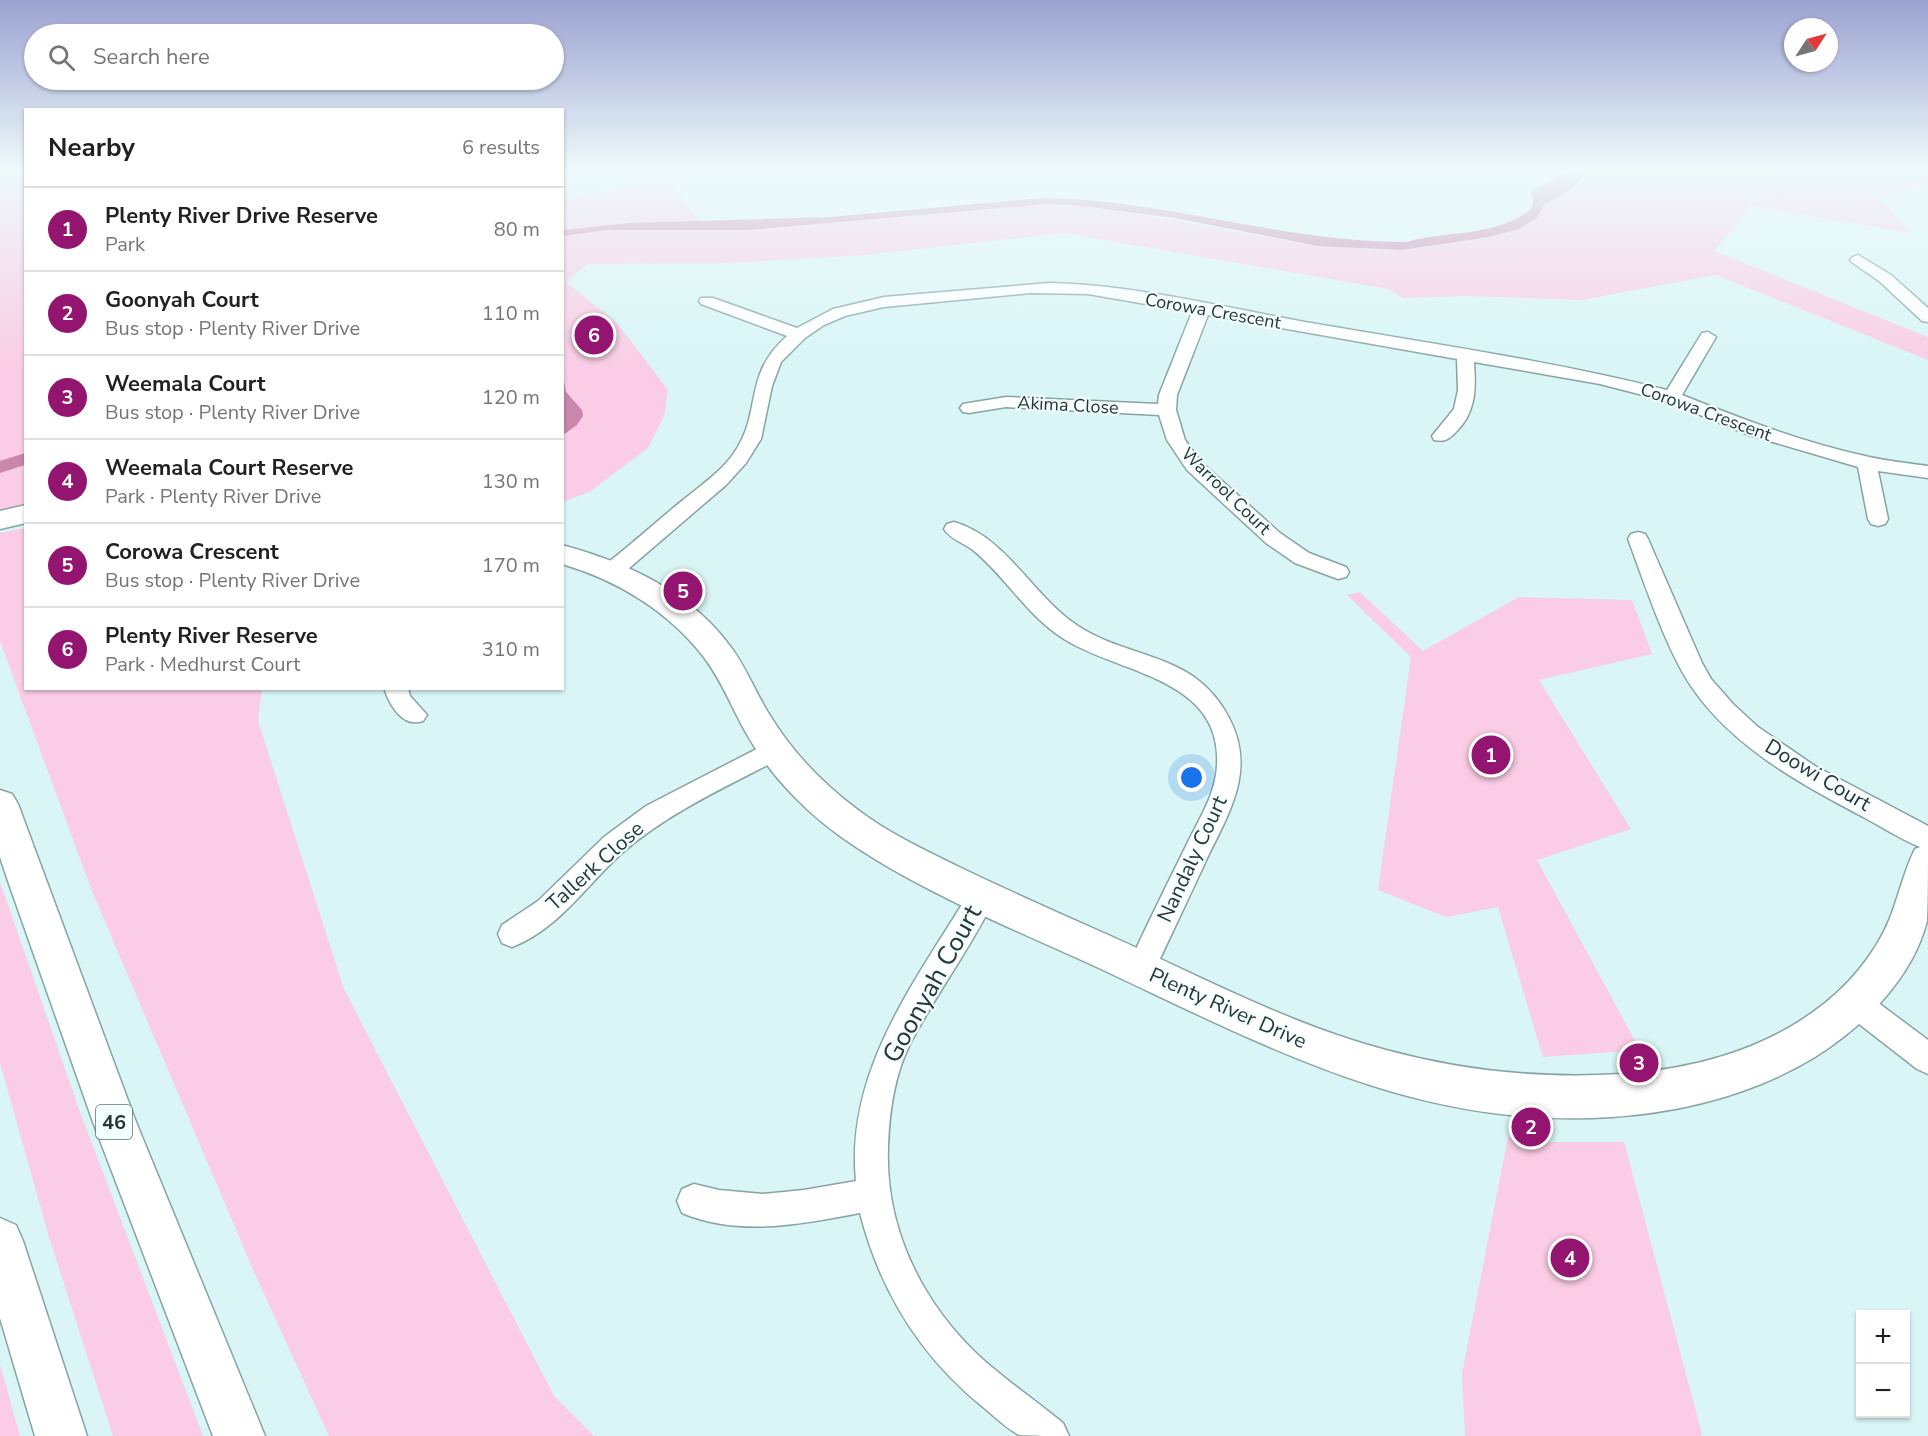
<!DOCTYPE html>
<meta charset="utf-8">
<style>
body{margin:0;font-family:"Nunito Sans",sans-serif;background:#f2f2f2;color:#202124}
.controls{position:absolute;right:18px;bottom:18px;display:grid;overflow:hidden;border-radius:0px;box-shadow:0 2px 4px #0004}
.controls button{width:54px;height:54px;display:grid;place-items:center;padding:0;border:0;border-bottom:2px solid #e0e0e0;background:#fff;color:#202124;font:30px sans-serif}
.compass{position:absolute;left:1784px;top:18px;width:54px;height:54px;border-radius:50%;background:#fff;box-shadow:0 2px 4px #0004;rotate:54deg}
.you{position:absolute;left:1192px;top:778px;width:21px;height:21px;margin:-15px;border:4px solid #fff;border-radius:50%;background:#1a73e8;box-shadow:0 0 0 9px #1a73e833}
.badge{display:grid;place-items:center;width:39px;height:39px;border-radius:50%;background:#94156f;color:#fff;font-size:20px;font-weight:700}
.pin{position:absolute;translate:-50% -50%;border:3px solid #fff;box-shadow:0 2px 6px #0006}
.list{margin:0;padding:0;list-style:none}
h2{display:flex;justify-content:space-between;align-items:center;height:78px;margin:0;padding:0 24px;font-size:26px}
h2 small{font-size:20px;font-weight:400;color:#757577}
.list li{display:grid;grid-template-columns:39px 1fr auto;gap:18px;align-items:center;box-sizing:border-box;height:84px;padding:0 24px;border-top:2px solid #e0e0e0}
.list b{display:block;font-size:22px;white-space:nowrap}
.list p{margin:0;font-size:20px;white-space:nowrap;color:#757577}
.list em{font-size:20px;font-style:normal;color:#757577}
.icon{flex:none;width:33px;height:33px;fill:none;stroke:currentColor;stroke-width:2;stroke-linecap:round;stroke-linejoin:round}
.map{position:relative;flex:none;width:1928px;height:1436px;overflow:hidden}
.search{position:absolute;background:#fff;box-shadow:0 2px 4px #0004;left:24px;top:24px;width:540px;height:66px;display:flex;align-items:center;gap:15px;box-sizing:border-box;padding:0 21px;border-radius:33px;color:#757577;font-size:22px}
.panel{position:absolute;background:#fff;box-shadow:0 2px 4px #0004;left:24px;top:108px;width:540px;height:582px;border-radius:0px}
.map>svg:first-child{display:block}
</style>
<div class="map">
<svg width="1928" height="1436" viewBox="0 0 1928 1436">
<rect width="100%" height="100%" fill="#d9f5f6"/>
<path fill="#facce5" d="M 0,168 L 26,168 L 25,510 L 0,516 Z
M 1599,168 L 1928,168 L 1928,184 L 1880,198 L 1910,233 L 1750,206 L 1714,251 L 1928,337 L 1928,360 L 1716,275 L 1582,300 L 1467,296 L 1403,298 L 1388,289 L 1064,233 L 864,255 L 730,263 L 587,264 L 566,282 L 617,323 L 668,390 L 664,416 L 648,448 L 591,491 L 563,502 L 562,200 L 664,176 L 704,226 L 749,230 L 1046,204 C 1166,209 1281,251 1401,250 C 1417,250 1434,245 1450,242 C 1474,239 1499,238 1521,228 C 1539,220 1536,211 1546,203 C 1552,199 1560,197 1566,193 C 1578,186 1587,175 1599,168 Z
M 25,528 L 26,688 L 262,689 L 258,721 L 344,989 L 554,1396 L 594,1436 L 329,1436 L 255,1274 L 92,891 L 0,641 L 0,533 Z
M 1360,592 L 1423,651 L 1519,597 L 1632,600 L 1652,654 L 1539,680 L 1631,829 L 1537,860 L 1640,1050 L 1543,1057 L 1498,907 L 1446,917 L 1378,890 L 1411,657 L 1347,595 Z
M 0,882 L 80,1112 L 203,1436 L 113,1436 L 49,1237 L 0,1063 Z
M 1508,1137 L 1544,1142 L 1624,1142 L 1702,1434 L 1700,1436 L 1465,1436 L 1462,1374 Z
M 0,1364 L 20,1436 L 0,1436 Z"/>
<path fill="#c987ae" d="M 1578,168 L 1599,168 L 1582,179 L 1569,191 L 1545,204 L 1537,218 L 1519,229 L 1489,237 L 1402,250 L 1318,246 L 1175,218 L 1074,205 L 1046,204 L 749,230 L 608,230 L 563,236 L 563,230 L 629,223 L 830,217 L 1044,198 C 1166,200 1283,242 1406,242 C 1449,230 1496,238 1532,208 L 1533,200 L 1530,191 Z
M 563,376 L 566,392 L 582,410 L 583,416 L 577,425 L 563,435 Z
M 25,453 L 25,465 L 0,473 L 0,461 Z"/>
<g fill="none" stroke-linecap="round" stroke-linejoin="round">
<g stroke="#88a3a3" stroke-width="3">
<path id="street" d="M 1858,255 L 1891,275 L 1928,308 L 1928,322 L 1922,321 L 1879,281 L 1853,263 L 1850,260 L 1853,257 Z
M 1050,283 C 1134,285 1223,307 1305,322 C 1426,343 1548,360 1667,390 L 1702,333 L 1708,332 L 1716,337 L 1682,395 C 1742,419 1801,442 1865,456 C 1885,461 1907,463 1928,466 L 1928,478 L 1878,471 L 1888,519 L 1885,524 L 1878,526 L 1871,524 L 1868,519 L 1858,467 L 1749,435 L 1666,401 L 1600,384 L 1474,362 C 1476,389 1476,413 1455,433 C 1448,440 1444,442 1434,440 L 1432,436 L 1454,409 L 1458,390 L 1457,359 L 1208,315 L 1177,395 L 1176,410 L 1185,440 L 1201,462 L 1280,533 L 1309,553 L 1346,567 L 1349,572 L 1346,577 L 1338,579 L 1295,563 L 1266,543 L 1187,470 L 1167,440 L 1159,415 L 1006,407 L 969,413 L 963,412 L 960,408 L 963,404 L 1006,397 L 1158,404 L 1159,395 L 1192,312 L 1088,294 L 1031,293 L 884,307 L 845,316 L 824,325 L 805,338 L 781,362 L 772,386 L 761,439 L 746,463 L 726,485 L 621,575 L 613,577 L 605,575 L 602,570 L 605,565 C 632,544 657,521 683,500 C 701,485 723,471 736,450 C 762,409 743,375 787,336 L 701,304 L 699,301 L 701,298 L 713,298 L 797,328 L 833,309 L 884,297 Z
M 954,522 C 1007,537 1034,598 1078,626 C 1114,650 1159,653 1194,677 C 1209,688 1221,702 1229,718 C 1258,773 1226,817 1203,867 C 1186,904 1168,941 1151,978 L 1141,982 L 1131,978 L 1127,969 C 1145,928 1166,887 1186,846 C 1197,823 1212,800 1216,775 C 1230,678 1121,675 1064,639 C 1027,616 1006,577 973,550 C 964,543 950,539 944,529 L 947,524 Z
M 1638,532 L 1645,534 L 1648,539 L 1702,663 L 1711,679 L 1733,704 L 1758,727 L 1815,766 L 1928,826 L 1928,850 C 1907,843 1887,830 1867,819 C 1804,786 1735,749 1693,689 C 1666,650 1645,584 1628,539 L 1631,534 Z
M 384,688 L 408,688 L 410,696 L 427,715 L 423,721 C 403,728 390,706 384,688 Z
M 774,740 L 783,743 L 786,750 L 783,757 C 728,786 669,812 622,853 C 587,884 559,929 512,947 L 502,943 L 498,934 L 502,925 L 538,901 L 604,837 L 646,806 Z
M 982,884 L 992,888 L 996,896 C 971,948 935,995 909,1046 C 894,1077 889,1114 888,1148 C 885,1227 921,1301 978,1355 C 1004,1379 1035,1400 1063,1423 L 1069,1436 C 1057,1436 1028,1436 1019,1435 C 1006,1428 994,1416 983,1407 C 920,1356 880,1291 860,1213 C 801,1224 740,1237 682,1213 L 677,1201 L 682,1189 L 694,1184 L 719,1190 L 763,1194 L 804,1190 L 856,1181 C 845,1069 918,978 972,888 Z
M 1855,989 L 1865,993 L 1928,1040 L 1928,1074 L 1917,1069 L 1845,1013 L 1840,1003 L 1845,993 Z"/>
</g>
<g stroke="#88a3a3" stroke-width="3">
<path id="secondary" d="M 26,505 L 26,523 L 0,529 L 0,511 Z
M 562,545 C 628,563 692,592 733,650 C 747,670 756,693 769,714 C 792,752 823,784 858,810 C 888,833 923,849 957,866 C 1007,890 1056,912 1106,934 C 1198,975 1288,1024 1386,1050 C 1463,1071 1541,1079 1621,1074 C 1688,1070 1758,1052 1813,1012 C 1846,989 1875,955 1890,918 C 1899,895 1904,871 1915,849 L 1928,844 C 1928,867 1928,900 1927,921 C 1912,979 1864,1026 1815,1057 C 1754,1094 1683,1112 1612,1117 C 1419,1130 1270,1048 1101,969 C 1021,932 930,896 856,847 C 811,818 771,778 745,731 C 731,706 721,679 703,656 C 668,611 617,580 562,564 Z"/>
</g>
<g stroke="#88a3a3" stroke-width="3">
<path id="highway" d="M 0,790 L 12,794 L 18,804 L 136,1122 L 265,1436 L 213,1436 L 93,1122 L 9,884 L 0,857 Z
M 0,1218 L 16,1225 L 23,1241 L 87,1436 L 35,1436 L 0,1318 Z"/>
</g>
<use href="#street" fill="#fff" fill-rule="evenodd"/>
<use href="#secondary" fill="#fff" fill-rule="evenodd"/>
<use href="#highway" fill="#fff" fill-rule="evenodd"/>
</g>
<linearGradient id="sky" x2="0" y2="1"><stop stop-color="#9ba2d1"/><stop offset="0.46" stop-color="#eefafb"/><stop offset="1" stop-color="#eefafb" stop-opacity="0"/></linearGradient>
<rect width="1928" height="369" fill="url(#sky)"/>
<g text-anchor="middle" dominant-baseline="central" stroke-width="4.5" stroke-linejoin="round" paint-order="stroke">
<g font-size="18" fill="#2a3535" stroke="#f3ffff">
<text transform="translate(1213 311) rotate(10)">Corowa Crescent</text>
<text transform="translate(1068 405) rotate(3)">Akima Close</text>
<text transform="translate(1706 412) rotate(20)">Corowa Crescent</text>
<text transform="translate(1226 491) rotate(44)">Warrool Court</text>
</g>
<rect fill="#f3ffff" stroke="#667272" stroke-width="1.5" x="96" y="1105" width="36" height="34" rx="4.5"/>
<g font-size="20" font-weight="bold" fill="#2a3535">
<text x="114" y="1122">46</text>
</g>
<g font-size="21" fill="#2a3535" stroke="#f3ffff">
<text transform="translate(1818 775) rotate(31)">Doowi Court</text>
<text transform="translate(1192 859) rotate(-65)">Nandaly Court</text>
<text transform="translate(595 866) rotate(-42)">Tallerk Close</text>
<text transform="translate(1228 1008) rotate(24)">Plenty River Drive</text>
</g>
<g font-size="26" fill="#2a3535" stroke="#f3ffff">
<text transform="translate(932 984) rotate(-61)">Goonyah Court</text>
</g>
</g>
</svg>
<div class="controls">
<button>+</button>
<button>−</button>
</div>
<svg class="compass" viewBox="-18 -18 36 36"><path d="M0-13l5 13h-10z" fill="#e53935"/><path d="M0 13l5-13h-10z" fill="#757577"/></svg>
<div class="you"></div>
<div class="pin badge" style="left:1491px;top:755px">1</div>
<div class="pin badge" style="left:1531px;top:1127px">2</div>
<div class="pin badge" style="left:1639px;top:1063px">3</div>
<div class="pin badge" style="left:1570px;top:1258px">4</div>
<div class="pin badge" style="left:683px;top:591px">5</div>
<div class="pin badge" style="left:594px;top:335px">6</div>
<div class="search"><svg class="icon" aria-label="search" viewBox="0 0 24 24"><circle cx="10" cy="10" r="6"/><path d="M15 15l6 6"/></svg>Search here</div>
<section class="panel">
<h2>Nearby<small>6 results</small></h2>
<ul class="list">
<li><span class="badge">1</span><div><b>Plenty River Drive Reserve</b><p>Park</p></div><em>80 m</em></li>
<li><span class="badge">2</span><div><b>Goonyah Court</b><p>Bus stop · Plenty River Drive</p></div><em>110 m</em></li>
<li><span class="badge">3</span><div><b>Weemala Court</b><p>Bus stop · Plenty River Drive</p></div><em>120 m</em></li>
<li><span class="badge">4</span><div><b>Weemala Court Reserve</b><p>Park · Plenty River Drive</p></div><em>130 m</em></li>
<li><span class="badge">5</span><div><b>Corowa Crescent</b><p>Bus stop · Plenty River Drive</p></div><em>170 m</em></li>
<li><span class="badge">6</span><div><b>Plenty River Reserve</b><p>Park · Medhurst Court</p></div><em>310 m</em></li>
</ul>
</section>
</div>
